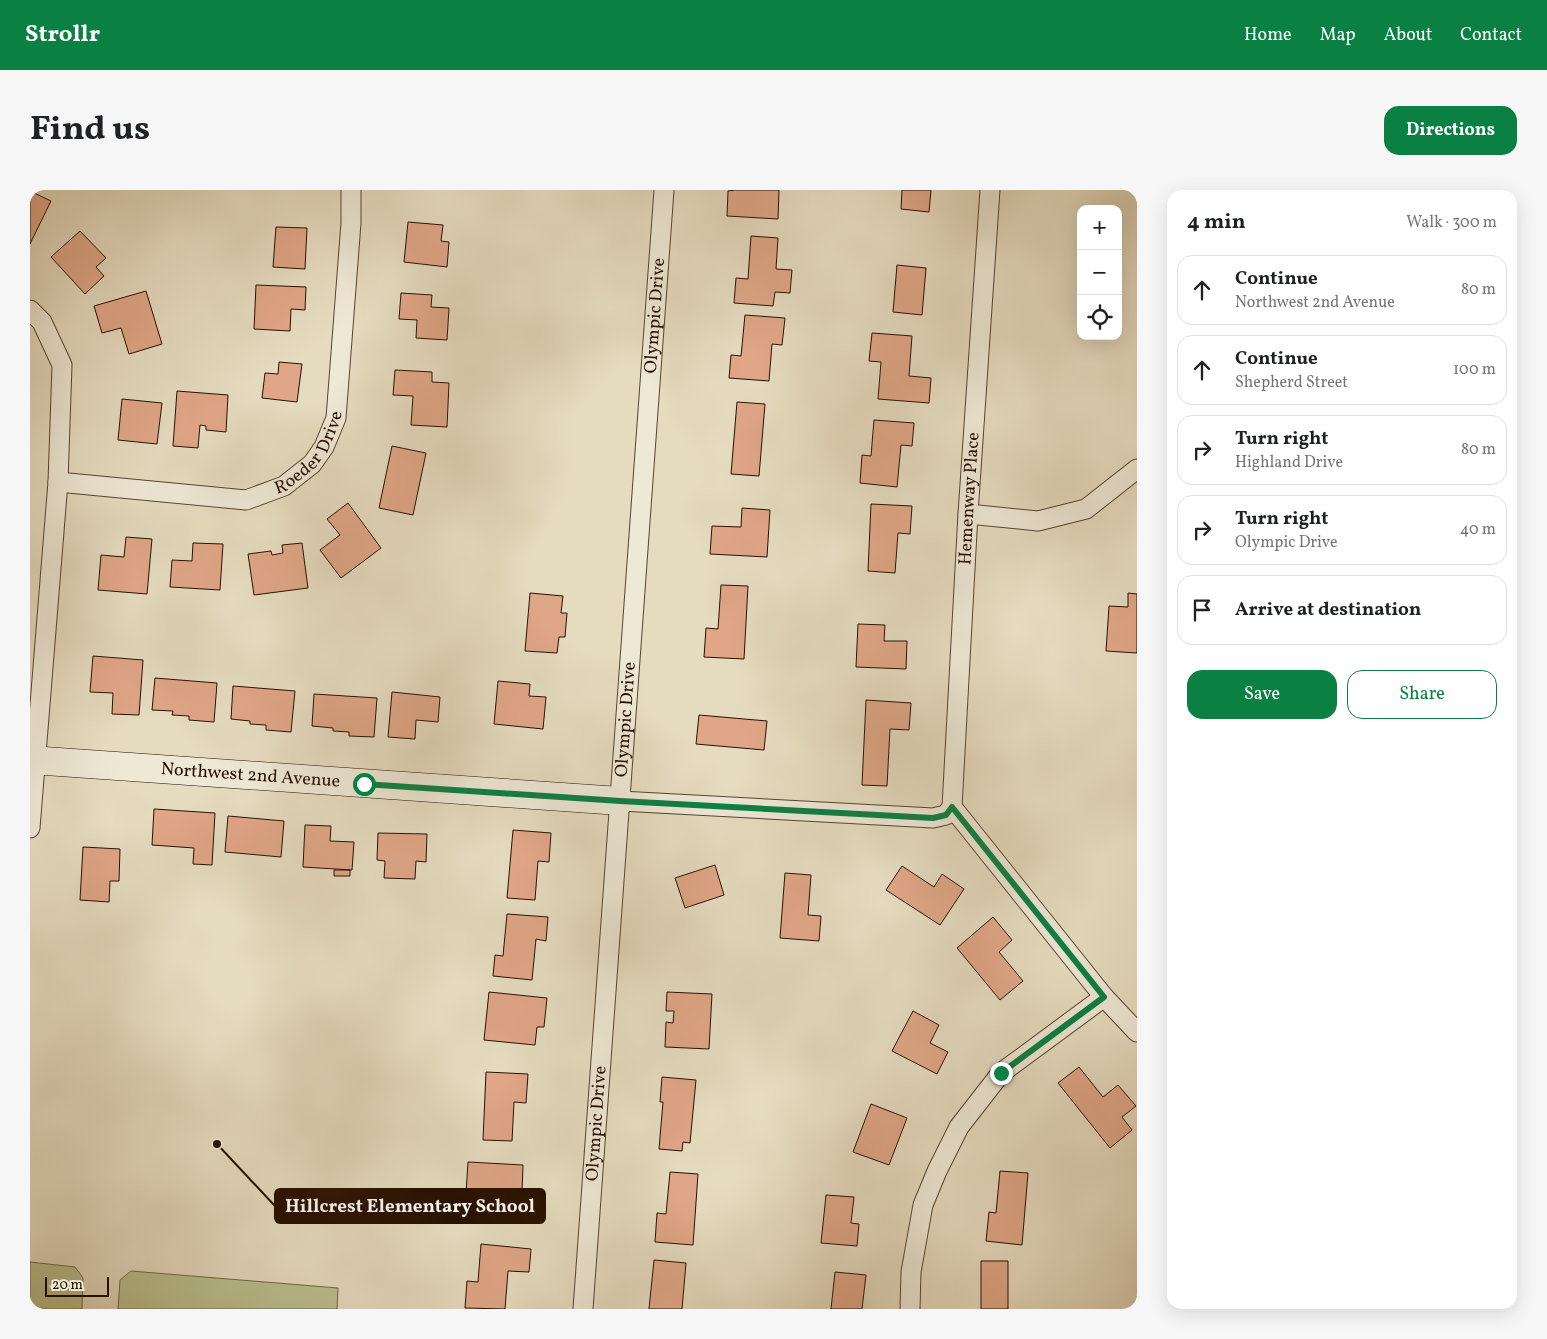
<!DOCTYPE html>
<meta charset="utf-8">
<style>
body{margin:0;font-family:Vollkorn,serif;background:#f6f6f6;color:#202124}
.controls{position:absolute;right:15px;top:15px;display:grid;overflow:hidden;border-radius:10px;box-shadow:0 5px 20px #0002}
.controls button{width:45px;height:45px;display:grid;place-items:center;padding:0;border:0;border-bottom:1px solid #e0e0e0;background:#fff;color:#202124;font:25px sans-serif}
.scale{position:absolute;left:15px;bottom:12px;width:64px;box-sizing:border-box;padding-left:5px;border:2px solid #271000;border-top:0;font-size:14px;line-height:18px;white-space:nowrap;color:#271000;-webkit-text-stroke:4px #eee8d5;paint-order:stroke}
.stop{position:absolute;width:15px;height:15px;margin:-11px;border:4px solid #0b8043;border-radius:50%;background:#fff}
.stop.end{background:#0b8043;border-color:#fff;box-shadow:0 1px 5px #0008}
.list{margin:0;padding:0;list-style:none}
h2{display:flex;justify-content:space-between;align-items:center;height:65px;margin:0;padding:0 20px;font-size:21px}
h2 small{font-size:16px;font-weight:400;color:#757577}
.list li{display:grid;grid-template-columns:32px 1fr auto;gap:15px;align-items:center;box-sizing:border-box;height:70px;margin:0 10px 10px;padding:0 10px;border:1px solid #e0e0e0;border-radius:15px}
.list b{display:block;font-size:19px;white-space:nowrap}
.list p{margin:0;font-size:16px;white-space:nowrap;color:#757577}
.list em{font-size:16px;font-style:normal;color:#757577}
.actions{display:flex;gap:10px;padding:15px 20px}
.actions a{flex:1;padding:11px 0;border:1px solid #0b8043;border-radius:15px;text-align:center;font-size:18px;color:#0b8043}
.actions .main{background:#0b8043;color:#fff}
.icon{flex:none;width:28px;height:28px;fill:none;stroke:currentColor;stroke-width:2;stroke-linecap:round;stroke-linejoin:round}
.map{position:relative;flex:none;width:1107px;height:1119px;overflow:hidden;border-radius:15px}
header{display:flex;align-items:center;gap:30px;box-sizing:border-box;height:70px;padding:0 25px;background:#0b8043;color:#fff}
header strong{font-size:24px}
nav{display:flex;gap:28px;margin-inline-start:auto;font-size:18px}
.intro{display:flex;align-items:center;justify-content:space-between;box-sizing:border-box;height:120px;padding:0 30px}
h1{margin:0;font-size:35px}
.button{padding:12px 22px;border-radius:15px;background:#0b8043;color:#fff;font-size:18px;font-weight:700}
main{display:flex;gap:30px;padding:0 30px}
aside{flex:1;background:#fff;border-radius:15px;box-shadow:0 5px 20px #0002}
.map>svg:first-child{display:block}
</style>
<header>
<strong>Strollr</strong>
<nav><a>Home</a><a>Map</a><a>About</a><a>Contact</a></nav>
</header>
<div class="intro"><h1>Find us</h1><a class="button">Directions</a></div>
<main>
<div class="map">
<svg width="1107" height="1119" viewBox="0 0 1107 1119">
<rect width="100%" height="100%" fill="#e5dbbf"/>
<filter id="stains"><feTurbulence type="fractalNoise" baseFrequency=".004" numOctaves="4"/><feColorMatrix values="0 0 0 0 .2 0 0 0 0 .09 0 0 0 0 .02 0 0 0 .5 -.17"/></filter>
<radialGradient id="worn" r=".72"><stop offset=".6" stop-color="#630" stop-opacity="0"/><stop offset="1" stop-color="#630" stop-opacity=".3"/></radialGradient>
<path fill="#b9bf8f" stroke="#706848" d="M 0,1072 L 45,1077 L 53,1088 L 52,1119 L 0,1119 Z
M 101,1081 L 308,1098 L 307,1119 L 88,1119 L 90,1090 Z"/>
<path fill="#dfa687" stroke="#271000" d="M 705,0 L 749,0 L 748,29 L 697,26 L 698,1 Z
M 872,0 L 901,0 L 899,22 L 871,19 Z
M 0,1 L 21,11 L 0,54 Z
M 378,32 L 413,35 L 411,51 L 419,52 L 417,77 L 374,72 Z
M 246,37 L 277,38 L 275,79 L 243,77 Z
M 50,41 L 76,68 L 66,77 L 74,86 L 55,104 L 21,67 Z
M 721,46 L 748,48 L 746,79 L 762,80 L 760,103 L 745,102 L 743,116 L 704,113 L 706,88 L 718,89 Z
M 867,75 L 896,78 L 892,125 L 863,122 Z
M 226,95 L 276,97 L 275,120 L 261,119 L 260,141 L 224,139 Z
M 116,101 L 132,154 L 99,164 L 91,138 L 72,143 L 64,116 Z
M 371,103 L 402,105 L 401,117 L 419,118 L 417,150 L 386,148 L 387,130 L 369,129 Z
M 715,125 L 755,128 L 752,155 L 742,154 L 739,191 L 699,188 L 701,165 L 711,166 Z
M 842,143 L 882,146 L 879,186 L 901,188 L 899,213 L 848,209 L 851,172 L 839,171 Z
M 249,172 L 272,174 L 267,212 L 232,208 L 235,183 L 248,184 Z
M 365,180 L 402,182 L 402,192 L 419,193 L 417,237 L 381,235 L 383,206 L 363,205 Z
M 147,201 L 198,205 L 196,242 L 176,240 L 176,236 L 170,235 L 168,258 L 143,256 Z
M 92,209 L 132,213 L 127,254 L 88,250 Z
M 707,212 L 735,214 L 729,286 L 701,284 Z
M 844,230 L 884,233 L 882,256 L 871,255 L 867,297 L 830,293 L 832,265 L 841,266 Z
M 362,256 L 396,263 L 383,325 L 349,318 Z
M 318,313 L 351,358 L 311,388 L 290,360 L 310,345 L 297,329 Z
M 841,314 L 882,316 L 880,344 L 868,343 L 865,383 L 838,381 Z
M 712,318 L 740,320 L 737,367 L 680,364 L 682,336 L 711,337 Z
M 96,347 L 122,349 L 117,404 L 68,400 L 71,365 L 94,367 Z
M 163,353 L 193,354 L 190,400 L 140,397 L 142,370 L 162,371 Z
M 272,353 L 278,398 L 224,405 L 218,364 L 241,361 L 242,365 L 253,363 L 252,355 Z
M 691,395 L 718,396 L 714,469 L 674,467 L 676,438 L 688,439 Z
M 500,403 L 533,406 L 531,423 L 537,423 L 535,447 L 529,447 L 527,463 L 495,461 Z
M 1098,403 L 1107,404 L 1107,463 L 1076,461 L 1079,416 L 1098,417 Z
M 828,434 L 855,435 L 854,451 L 877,451 L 876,479 L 826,477 Z
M 63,466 L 113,470 L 109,525 L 82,524 L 83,503 L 60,502 Z
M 125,488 L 187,493 L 184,532 L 159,530 L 159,526 L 142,525 L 143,521 L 122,520 Z
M 468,491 L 500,494 L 499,506 L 516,507 L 513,539 L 464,534 Z
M 203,496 L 265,501 L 261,542 L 236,540 L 236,535 L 220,534 L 220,531 L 201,529 Z
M 362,502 L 410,507 L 408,532 L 386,530 L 385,549 L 358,547 Z
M 284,504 L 347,508 L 344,547 L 319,546 L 319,542 L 303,541 L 303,538 L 282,536 Z
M 836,510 L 881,513 L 879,540 L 860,539 L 857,596 L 832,595 Z
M 669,525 L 737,531 L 734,560 L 666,554 Z
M 124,619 L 185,623 L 182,675 L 163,674 L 164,658 L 122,655 Z
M 198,626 L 254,631 L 251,667 L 195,662 Z
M 275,635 L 301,636 L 300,651 L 324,652 L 322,680 L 273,677 Z
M 483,640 L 521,643 L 519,672 L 508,671 L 505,710 L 477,708 Z
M 348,643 L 397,644 L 396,672 L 386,671 L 385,689 L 354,688 L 355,671 L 347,670 Z
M 53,657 L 90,659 L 89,691 L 80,691 L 79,712 L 50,710 Z
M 685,675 L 694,705 L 655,718 L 645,688 Z
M 872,676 L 904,697 L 912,684 L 934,699 L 910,735 L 856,700 Z
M 304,680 L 320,680 L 320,686 L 304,686 Z
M 755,683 L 781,685 L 778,725 L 791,726 L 789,751 L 750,748 Z
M 477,724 L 518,727 L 516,751 L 506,749 L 502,790 L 463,786 L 465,765 L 473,766 Z
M 963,727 L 982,750 L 969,762 L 993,791 L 970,810 L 927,758 Z
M 459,802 L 517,808 L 514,837 L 507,837 L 505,855 L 454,850 Z
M 637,802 L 682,804 L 679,859 L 635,857 L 636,832 L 643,833 L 644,821 L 636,821 Z
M 883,821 L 909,835 L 900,853 L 918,862 L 907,884 L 862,861 Z
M 1049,877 L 1073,907 L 1088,895 L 1106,916 L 1092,927 L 1102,940 L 1080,958 L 1028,893 Z
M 456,882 L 498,884 L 496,913 L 484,912 L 482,951 L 453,950 Z
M 632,887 L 666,890 L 660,953 L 653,952 L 652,961 L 629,959 L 633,912 L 630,912 Z
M 841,914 L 877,928 L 859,975 L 823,962 Z
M 438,972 L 493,975 L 492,1003 L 463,1002 L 462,1021 L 435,1019 Z
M 970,981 L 998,983 L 992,1055 L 956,1051 L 959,1022 L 966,1023 Z
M 640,982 L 668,984 L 663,1055 L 625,1052 L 627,1023 L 636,1024 Z
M 796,1005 L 824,1007 L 821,1033 L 829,1034 L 827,1056 L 791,1053 Z
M 451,1054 L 501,1059 L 499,1082 L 478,1081 L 475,1119 L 435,1118 L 437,1091 L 448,1092 Z
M 624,1070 L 656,1073 L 652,1119 L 619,1119 Z
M 951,1071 L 978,1071 L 978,1119 L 951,1119 Z
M 805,1082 L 836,1085 L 832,1119 L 801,1119 Z"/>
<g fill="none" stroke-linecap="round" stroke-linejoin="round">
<g stroke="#564330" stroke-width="21">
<g id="street">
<path d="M 0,120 L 12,132 L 32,175 L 28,292 L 0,638"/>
<path id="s1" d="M 28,292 L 216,310 L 254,296 L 282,274 L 294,257 L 306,228 L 321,33 L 321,0"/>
<path d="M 938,324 L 1008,331 L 1056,319 L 1107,279"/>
<path d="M 590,611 L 903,628 L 916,625 L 922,617"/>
<path id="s2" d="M 922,617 L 938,324 L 960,0"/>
<path d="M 922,617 L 1074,807 L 1107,842"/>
<path id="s3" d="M 553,1119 L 634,0"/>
<path d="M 880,1119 L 881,1082 L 893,1015 L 907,981 L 929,937 L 971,883 L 1074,807"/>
</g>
</g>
<g stroke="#271000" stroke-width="29">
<g id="secondary">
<path id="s4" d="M 0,570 L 590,611"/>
</g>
</g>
<use href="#street" stroke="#eee8d5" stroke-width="19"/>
<use href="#secondary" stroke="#eee8d5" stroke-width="28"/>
</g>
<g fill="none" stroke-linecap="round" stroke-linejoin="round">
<path stroke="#0b8043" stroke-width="6" d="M 334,594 L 590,611 L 903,628 L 916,625 L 922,617 L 1074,807 L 971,883"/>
</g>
<g text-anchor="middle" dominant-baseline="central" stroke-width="4" stroke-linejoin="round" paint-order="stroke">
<g font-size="18" fill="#271000" stroke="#eee8d5">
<text stroke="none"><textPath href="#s3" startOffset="996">Olympic Drive</textPath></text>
<text stroke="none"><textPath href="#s1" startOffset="272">Roeder Drive</textPath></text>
<text stroke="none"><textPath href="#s2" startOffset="309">Hemenway Place</textPath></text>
<text stroke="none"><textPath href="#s3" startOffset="591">Olympic Drive</textPath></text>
<text stroke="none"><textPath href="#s4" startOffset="221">Northwest 2nd Avenue</textPath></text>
<text stroke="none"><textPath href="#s3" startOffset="186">Olympic Drive</textPath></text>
</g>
</g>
<path fill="none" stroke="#271000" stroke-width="2" d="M187 954L245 1016"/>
<circle fill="#271000" stroke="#eee8d5" stroke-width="2" cx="187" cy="954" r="5"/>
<rect fill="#271000" stroke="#271000" stroke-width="2" x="245" y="999" width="270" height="34" rx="5"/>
<g font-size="19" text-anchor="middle" font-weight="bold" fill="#fff">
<text x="380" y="1022">Hillcrest Elementary School</text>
</g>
<rect width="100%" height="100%" filter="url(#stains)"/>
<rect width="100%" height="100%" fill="url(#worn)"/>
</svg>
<div class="controls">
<button>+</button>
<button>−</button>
<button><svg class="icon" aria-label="locate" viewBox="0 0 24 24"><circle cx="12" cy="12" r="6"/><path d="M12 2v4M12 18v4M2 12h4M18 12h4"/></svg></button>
</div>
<div class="scale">20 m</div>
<div class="stop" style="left:334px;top:594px"></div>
<div class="stop end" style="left:971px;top:883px"></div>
</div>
<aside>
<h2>4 min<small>Walk · 300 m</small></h2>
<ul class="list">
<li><svg class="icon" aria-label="ahead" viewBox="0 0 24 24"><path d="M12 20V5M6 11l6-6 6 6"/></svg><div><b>Continue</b><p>Northwest 2nd Avenue</p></div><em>80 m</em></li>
<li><svg class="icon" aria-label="ahead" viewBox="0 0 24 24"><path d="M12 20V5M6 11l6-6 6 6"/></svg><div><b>Continue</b><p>Shepherd Street</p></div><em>100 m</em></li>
<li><svg class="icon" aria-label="right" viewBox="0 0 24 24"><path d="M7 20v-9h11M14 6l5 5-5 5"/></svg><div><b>Turn right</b><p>Highland Drive</p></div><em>80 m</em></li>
<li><svg class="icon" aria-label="right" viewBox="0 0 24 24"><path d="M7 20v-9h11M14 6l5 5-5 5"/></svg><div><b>Turn right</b><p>Olympic Drive</p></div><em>40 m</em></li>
<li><svg class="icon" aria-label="arrive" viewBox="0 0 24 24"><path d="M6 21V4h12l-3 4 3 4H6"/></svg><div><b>Arrive at destination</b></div></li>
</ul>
<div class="actions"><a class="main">Save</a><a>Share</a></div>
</aside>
</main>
